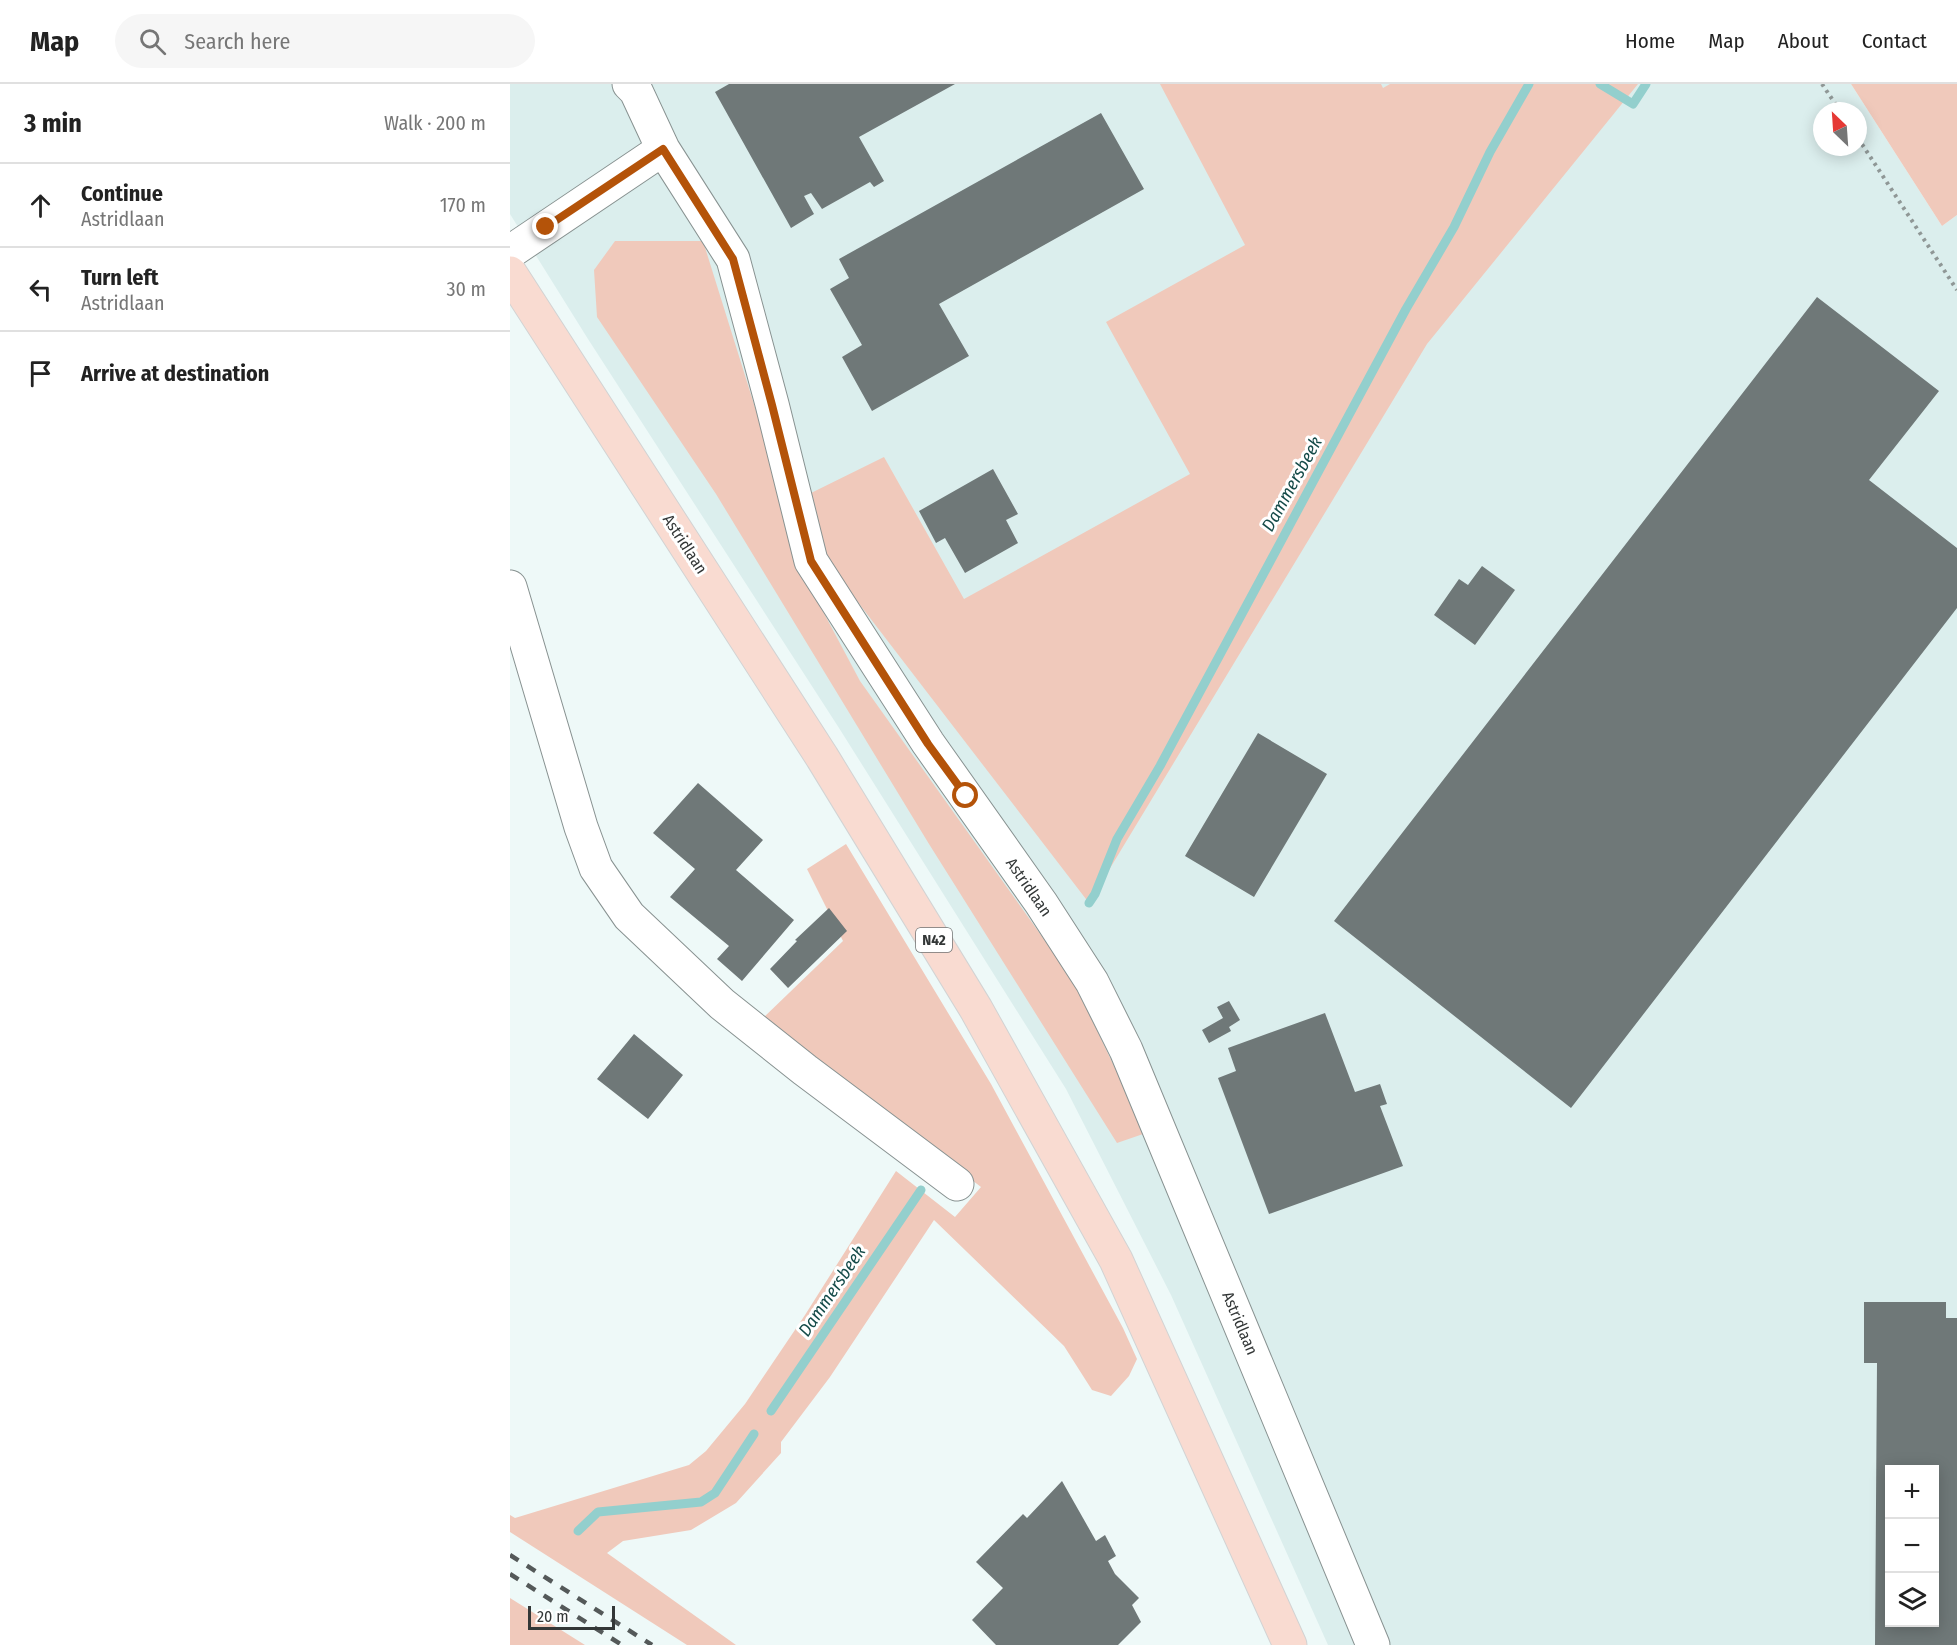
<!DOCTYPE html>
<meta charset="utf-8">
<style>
body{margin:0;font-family:"Fira Sans Condensed",sans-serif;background:#f6f6f6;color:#222}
.controls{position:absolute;right:18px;bottom:18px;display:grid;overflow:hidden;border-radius:0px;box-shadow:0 3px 15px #0003}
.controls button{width:54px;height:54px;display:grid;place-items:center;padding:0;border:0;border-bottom:2px solid #e0e0e0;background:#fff;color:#222;font:30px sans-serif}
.compass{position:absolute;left:1303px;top:18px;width:54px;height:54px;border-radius:50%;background:#fff;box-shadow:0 3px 15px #0003;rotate:335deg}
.scale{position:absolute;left:18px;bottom:15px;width:87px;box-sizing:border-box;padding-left:6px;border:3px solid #333737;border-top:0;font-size:16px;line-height:21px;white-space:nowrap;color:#333737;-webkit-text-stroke:4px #fff;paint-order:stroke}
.stop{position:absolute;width:18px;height:18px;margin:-14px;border:4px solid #b45309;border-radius:50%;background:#fff}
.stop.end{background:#b45309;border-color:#fff;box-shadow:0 2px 6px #0008}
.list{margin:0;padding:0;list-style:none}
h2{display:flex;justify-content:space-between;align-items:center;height:78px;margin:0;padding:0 24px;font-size:26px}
h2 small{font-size:20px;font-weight:400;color:#767676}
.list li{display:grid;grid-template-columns:39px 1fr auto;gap:18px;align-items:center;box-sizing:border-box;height:84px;padding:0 24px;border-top:2px solid #e0e0e0}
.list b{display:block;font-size:22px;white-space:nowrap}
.list p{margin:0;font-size:20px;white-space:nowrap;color:#767676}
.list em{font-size:20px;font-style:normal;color:#767676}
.icon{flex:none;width:33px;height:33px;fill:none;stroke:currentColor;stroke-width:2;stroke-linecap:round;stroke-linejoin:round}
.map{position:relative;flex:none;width:1447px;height:1561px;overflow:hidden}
header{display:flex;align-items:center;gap:36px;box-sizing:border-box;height:84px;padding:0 30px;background:#fff;border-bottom:2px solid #e0e0e0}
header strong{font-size:28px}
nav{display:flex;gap:33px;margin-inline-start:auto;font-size:21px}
.search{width:420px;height:54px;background:#f6f6f6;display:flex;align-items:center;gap:15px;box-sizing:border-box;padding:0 21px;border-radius:33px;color:#767676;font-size:22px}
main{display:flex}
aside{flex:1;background:#fff}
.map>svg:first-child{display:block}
</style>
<header>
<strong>Map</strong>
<div class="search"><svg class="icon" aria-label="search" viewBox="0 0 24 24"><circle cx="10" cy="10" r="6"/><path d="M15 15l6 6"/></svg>Search here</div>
<nav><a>Home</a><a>Map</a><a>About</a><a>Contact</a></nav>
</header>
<main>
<aside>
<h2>3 min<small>Walk · 200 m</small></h2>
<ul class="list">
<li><svg class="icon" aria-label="ahead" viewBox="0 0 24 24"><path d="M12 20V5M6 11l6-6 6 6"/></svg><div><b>Continue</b><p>Astridlaan</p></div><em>170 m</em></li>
<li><svg class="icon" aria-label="left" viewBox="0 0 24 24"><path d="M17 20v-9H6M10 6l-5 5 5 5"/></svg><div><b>Turn left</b><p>Astridlaan</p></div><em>30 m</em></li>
<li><svg class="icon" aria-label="arrive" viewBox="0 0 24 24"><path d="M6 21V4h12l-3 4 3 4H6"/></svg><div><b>Arrive at destination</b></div></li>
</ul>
</aside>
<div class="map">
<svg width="1447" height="1561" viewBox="0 0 1447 1561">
<rect width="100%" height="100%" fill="#eef9f8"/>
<path fill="#dbeeed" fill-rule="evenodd" d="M 0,0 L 1341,0 L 1432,142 L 1447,131 L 1447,1561 L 818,1561 L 661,1211 L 556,1005 L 329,644 L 78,255 L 0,130 ZM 1312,27 L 1348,27 L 1348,63 L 1312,63 ZM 1380,1386 L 1424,1386 L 1424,1538 L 1380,1538 Z"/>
<path fill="#f0c9bb" d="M 650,0 L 871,0 L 873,4 L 880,0 L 1128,0 L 917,260 L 579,819 L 317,478 L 299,410 L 374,373 L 454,515 L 680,390 L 596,238 L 735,161 Z
M 1341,0 L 1447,0 L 1447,131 L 1432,142 Z
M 105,157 L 193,157 L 268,397 L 282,469 L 350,597 L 563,896 L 636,1049 L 607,1059 L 419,760 L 206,410 L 87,233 L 84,186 Z
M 336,760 L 481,1000 L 613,1244 L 627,1275 L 619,1292 L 601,1312 L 582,1306 L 554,1262 L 424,1136 L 320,1293 L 271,1358 L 271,1369 L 226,1419 L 181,1446 L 113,1457 L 97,1469 L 226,1561 L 177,1561 L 0,1448 L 0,1431 L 5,1434 L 179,1381 L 196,1367 L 235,1320 L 295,1231 L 386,1087 L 445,1133 L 471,1103 L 252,935 L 333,857 L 297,785 Z
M 0,1514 L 75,1561 L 0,1561 Z"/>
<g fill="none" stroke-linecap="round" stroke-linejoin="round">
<path stroke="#93cfcd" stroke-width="9" d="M 1090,0 L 1123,20 L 1136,0
M 579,819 L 585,810 L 607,755 L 650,682 L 896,225 L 944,143 L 980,68 L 1019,0
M 261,1327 L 411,1106
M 68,1447 L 88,1428 L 191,1418 L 205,1409 L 244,1350"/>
</g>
<path fill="#6f7878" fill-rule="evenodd" d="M 219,0 L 445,0 L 349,53 L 374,97 L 364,103 L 360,98 L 312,125 L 301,109 L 294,112 L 304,130 L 281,144 L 205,8 Z
M 591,29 L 634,105 L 429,220 L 459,272 L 362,327 L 332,273 L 352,261 L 320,205 L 339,194 L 329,175 Z
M 1307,213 L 1429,307 L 1359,396 L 1447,464 L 1447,524 L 1061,1024 L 824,837 Z
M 483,385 L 508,430 L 496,436 L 508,459 L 455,489 L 435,454 L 426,459 L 409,427 Z
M 972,482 L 1005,506 L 965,561 L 924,531 L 949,495 L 958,501 Z
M 748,649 L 817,690 L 744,813 L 675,772 Z
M 188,699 L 253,756 L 226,786 L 284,836 L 232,897 L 207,875 L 219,862 L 160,813 L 185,785 L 143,749 Z
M 319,824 L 337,847 L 278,904 L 260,885 L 287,857 L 285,856 Z
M 719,917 L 730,936 L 719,943 L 721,947 L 699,959 L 692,946 L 713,934 L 707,923 Z
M 815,929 L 845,1008 L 870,1000 L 877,1020 L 870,1022 L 893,1082 L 759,1130 L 708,994 L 726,987 L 718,964 Z
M 124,950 L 173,991 L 138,1035 L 87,995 Z
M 1354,1218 L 1436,1218 L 1436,1234 L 1447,1234 L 1447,1561 L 1365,1561 L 1367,1279 L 1354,1279 ZM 1380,1386 L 1424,1386 L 1424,1538 L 1380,1538 Z
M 552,1397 L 586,1457 L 595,1451 L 606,1472 L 598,1477 L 605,1490 L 629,1514 L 622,1521 L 631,1538 L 608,1561 L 486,1561 L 462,1536 L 493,1504 L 466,1478 L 513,1430 L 517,1434 Z"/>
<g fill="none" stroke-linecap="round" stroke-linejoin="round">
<g stroke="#889291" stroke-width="35">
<path id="minor" d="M 153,65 L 223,175 L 262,320 L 301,477 L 418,659 L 531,819 L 582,898 L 616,966 L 863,1561
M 0,168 L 153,65 L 126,7 L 119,0
M 0,503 L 71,743 L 86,784 L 119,832 L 212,920 L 295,986 L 447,1100"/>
</g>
<g stroke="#d2d3d3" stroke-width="35">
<path id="major" d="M 0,189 L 312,673 L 466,925 L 606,1176 L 780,1561"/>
</g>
<path stroke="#8f9796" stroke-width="4" stroke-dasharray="3 4.5" stroke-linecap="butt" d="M 1312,0 L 1330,27
M 1348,54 L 1447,206"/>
<use href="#minor" stroke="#fff" stroke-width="33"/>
<use href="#major" stroke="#f9dbd1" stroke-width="33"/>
<path stroke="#545959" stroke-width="4.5" stroke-dasharray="10 10" stroke-linecap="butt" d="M 0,1471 L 142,1561
M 0,1490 L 112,1561"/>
</g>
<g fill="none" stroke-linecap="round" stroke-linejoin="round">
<path stroke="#b45309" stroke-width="8" d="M 36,143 L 153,65 L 223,175 L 262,321 L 301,477 L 418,660 L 456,712"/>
</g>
<g text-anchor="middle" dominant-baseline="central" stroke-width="6" stroke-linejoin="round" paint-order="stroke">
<rect fill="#fff" stroke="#707373" stroke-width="1.5" x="406" y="844" width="36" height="24" rx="4.5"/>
<g font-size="15" font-weight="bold" fill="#333737">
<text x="424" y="856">N42</text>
</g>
<g font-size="16" fill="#333737" stroke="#fff">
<text transform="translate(175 460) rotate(57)">Astridlaan</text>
<text transform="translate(519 803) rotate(55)">Astridlaan</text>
<text transform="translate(730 1239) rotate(67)">Astridlaan</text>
</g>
<g font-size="18" font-style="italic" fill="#154b49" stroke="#fff">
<text transform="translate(782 400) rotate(-61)">Dammersbeek</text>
<text transform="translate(322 1207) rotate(-56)">Dammersbeek</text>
</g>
</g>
</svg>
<div class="controls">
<button>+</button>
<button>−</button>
<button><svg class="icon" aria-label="layers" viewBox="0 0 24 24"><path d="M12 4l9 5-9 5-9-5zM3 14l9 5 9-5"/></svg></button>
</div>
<svg class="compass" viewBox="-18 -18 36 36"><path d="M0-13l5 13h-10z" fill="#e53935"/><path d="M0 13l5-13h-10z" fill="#767676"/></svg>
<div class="scale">20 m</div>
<div class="stop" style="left:456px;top:712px"></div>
<div class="stop end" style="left:36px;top:143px"></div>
</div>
</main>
